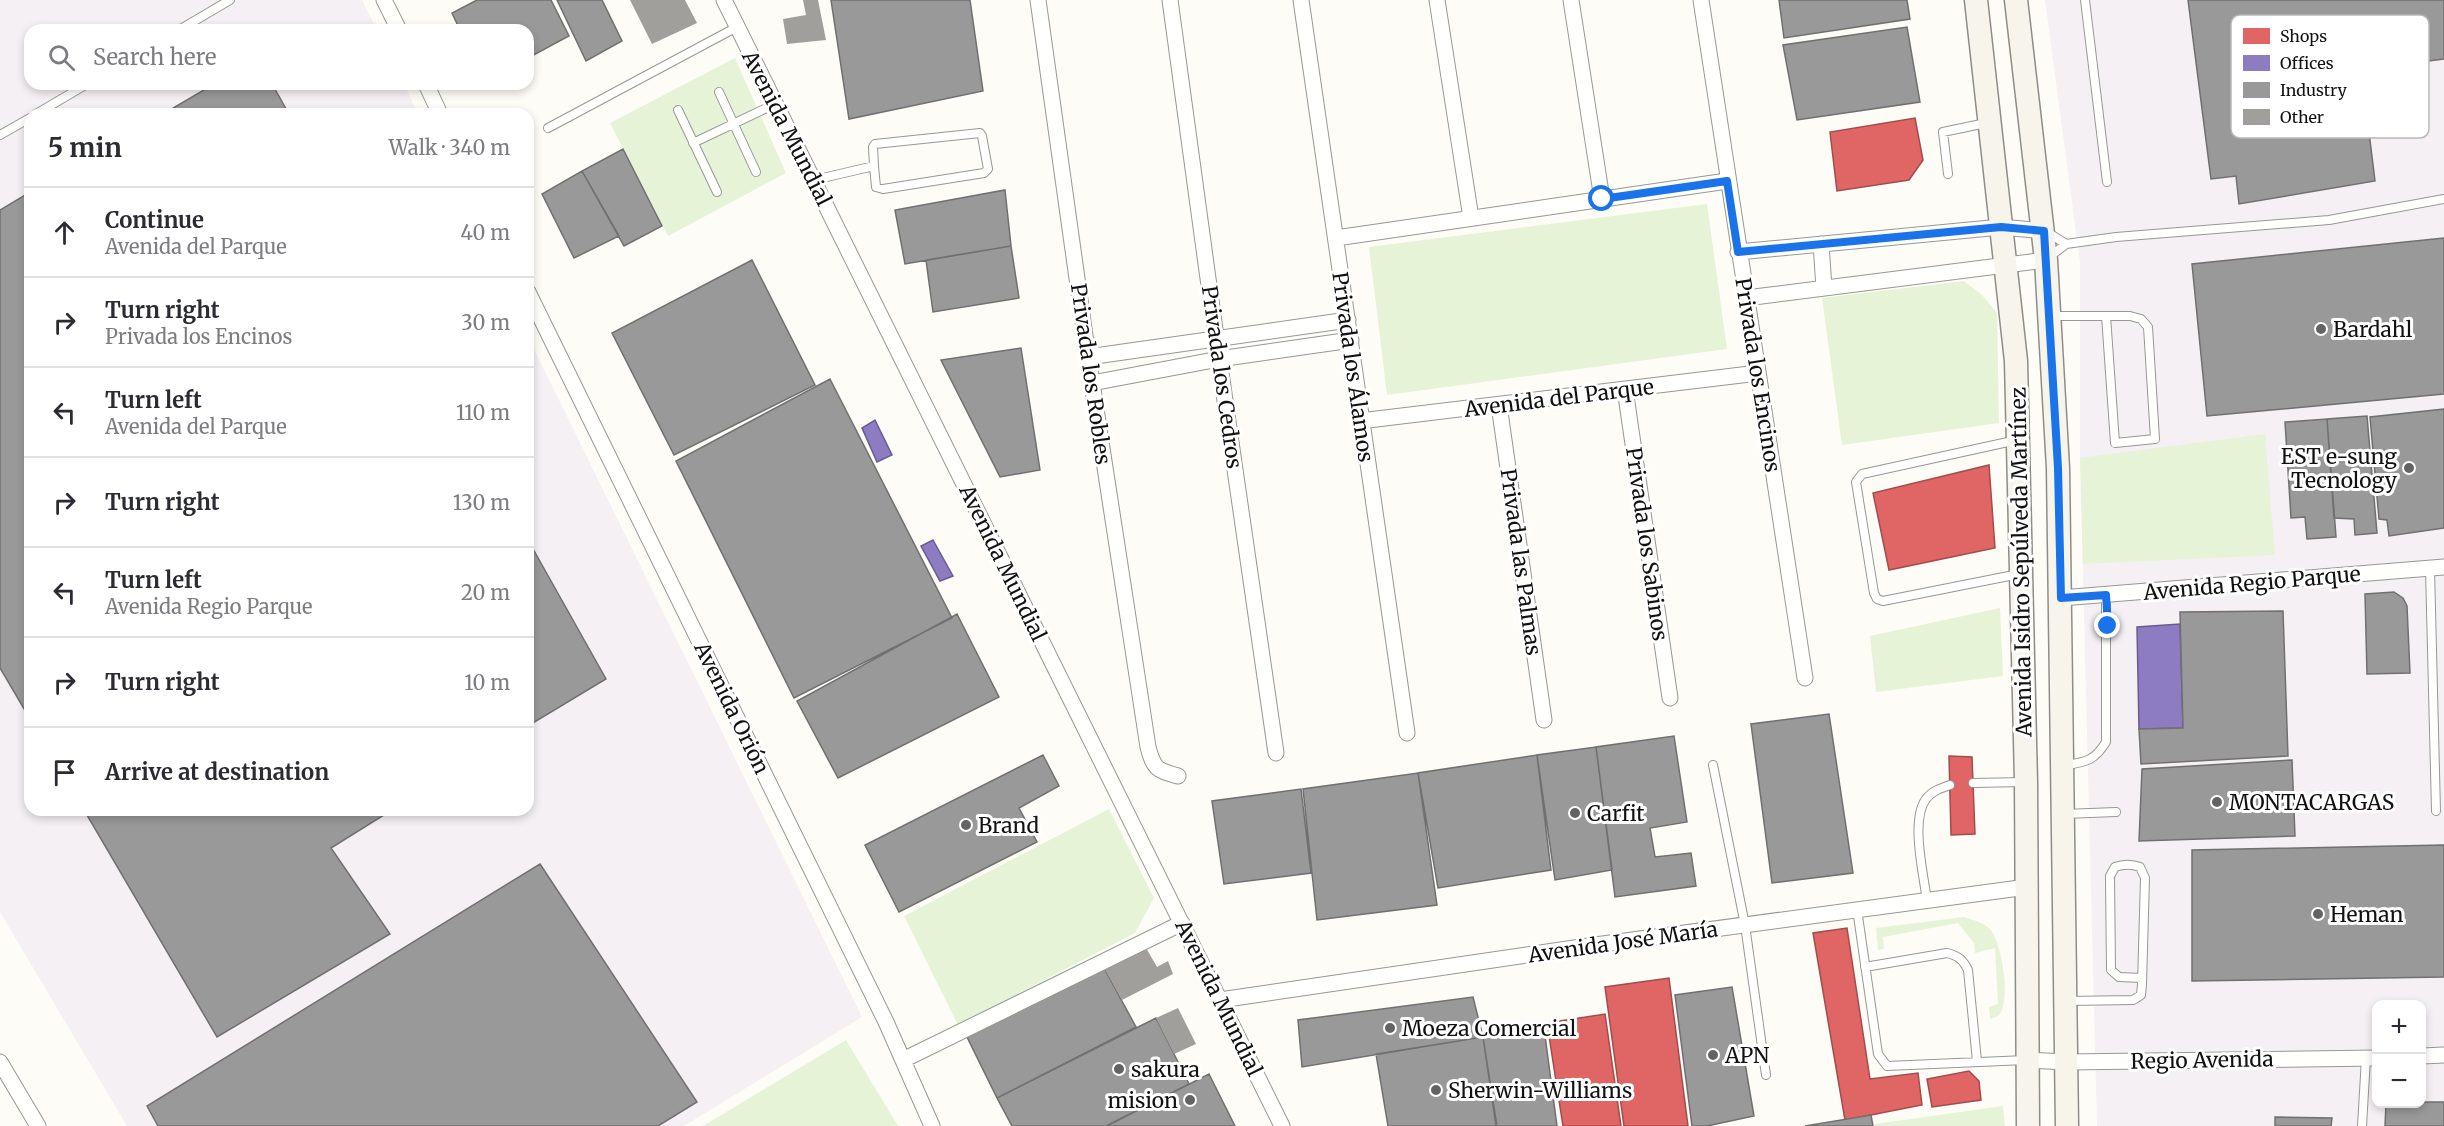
<!DOCTYPE html>
<meta charset="utf-8">
<style>
body{margin:0;font-family:Merriweather,serif;background:#f7f7f7;color:#2b2b33}
.controls{position:absolute;right:18px;bottom:18px;display:grid;overflow:hidden;border-radius:12px;box-shadow:0 3px 9px #0003}
.controls button{width:54px;height:54px;display:grid;place-items:center;padding:0;border:0;border-bottom:2px solid #e1e1e2;background:#fff;color:#2b2b33;font:30px sans-serif}
.stop{position:absolute;width:18px;height:18px;margin:-14px;border:4px solid #1a73e8;border-radius:50%;background:#fff}
.stop.end{background:#1a73e8;border-color:#fff;box-shadow:0 2px 6px #0008}
.list{margin:0;padding:0;list-style:none}
h2{display:flex;justify-content:space-between;align-items:center;height:78px;margin:0;padding:0 24px;font-size:26px}
h2 small{font-size:20px;font-weight:400;color:#7c7c81}
.list li{display:grid;grid-template-columns:39px 1fr auto;gap:18px;align-items:center;box-sizing:border-box;height:90px;padding:0 24px;border-top:2px solid #e1e1e2}
.list b{display:block;font-size:22px;white-space:nowrap}
.list p{margin:0;font-size:20px;white-space:nowrap;color:#7c7c81}
.list em{font-size:20px;font-style:normal;color:#7c7c81}
.icon{flex:none;width:33px;height:33px;fill:none;stroke:currentColor;stroke-width:2;stroke-linecap:round;stroke-linejoin:round}
.map{position:relative;flex:none;width:2444px;height:1126px;overflow:hidden}
.search{position:absolute;background:#fff;box-shadow:0 3px 9px #0003;left:24px;top:24px;width:510px;height:66px;display:flex;align-items:center;gap:15px;box-sizing:border-box;padding:0 21px;border-radius:18px;color:#7c7c81;font-size:22px}
.panel{position:absolute;background:#fff;box-shadow:0 3px 9px #0003;left:24px;top:108px;width:510px;height:708px;border-radius:18px}
.map>svg:first-child{display:block}
</style>
<div class="map">
<svg width="2444" height="1126" viewBox="0 0 2444 1126">
<rect width="100%" height="100%" fill="#fdfcf7"/>
<path fill="#f5f0f3" fill-rule="evenodd" d="M 0,0 L 362,0 L 377,30 L 30,30 L 30,84 L 404,84 L 418,114 L 30,114 L 30,810 L 528,810 L 528,337 L 862,1017 L 684,1126 L 127,1126 L 0,912 Z
M 2045,0 L 2444,0 L 2444,1126 L 2097,1126 L 2080,458 L 2080,262 ZM 2376,1004 L 2422,1004 L 2422,1104 L 2376,1104 Z"/>
<path fill="#e7f3d7" d="M 735,58 L 786,173 L 668,236 L 610,123 Z
M 1707,204 L 1727,349 L 1387,395 L 1369,247 Z
M 1964,281 L 1982,295 L 1997,313 L 1999,423 L 1842,445 L 1822,298 Z
M 2265,434 L 2275,555 L 2083,564 L 2080,458 Z
M 2000,608 L 2003,676 L 1876,692 L 1870,636 Z
M 1109,809 L 1154,898 L 1135,933 L 958,1025 L 904,916 Z
M 1964,917 C 1973,920 1983,922 1990,929 C 2002,943 2010,996 2001,1012 C 1999,1017 1994,1018 1990,1019 L 1989,1007 L 1998,1004 L 1995,948 L 1975,953 L 1974,943 L 1958,923 L 1883,937 L 1884,949 L 1878,950 L 1876,928 Z
M 846,1040 L 898,1126 L 703,1126 Z
M 2003,1106 L 2005,1126 L 1875,1126 L 1875,1124 Z"/>
<path fill="#e06666" stroke="#a24c4c" stroke-width="1.5" d="M 1915,118 L 1923,160 L 1909,180 L 1837,191 L 1830,132 Z
M 1989,465 L 1995,548 L 1889,570 L 1873,493 Z
M 1949,756 L 1972,757 L 1975,834 L 1951,835 Z
M 1847,928 L 1870,1079 L 1918,1073 L 1922,1105 L 1845,1120 L 1813,933 Z
M 1669,978 L 1688,1126 L 1624,1126 L 1605,987 Z
M 1605,1014 L 1621,1126 L 1563,1126 L 1547,1023 Z
M 1969,1071 L 1979,1081 L 1981,1100 L 1932,1107 L 1927,1079 Z"/>
<path fill="#8e7cc3" stroke="#685c8e" stroke-width="1.5" d="M 875,420 L 892,455 L 877,462 L 862,428 Z
M 933,540 L 953,576 L 940,581 L 921,546 Z
M 2180,624 L 2183,728 L 2139,729 L 2137,627 Z"/>
<path fill="#999" stroke="#707070" stroke-width="1.5" d="M 477,0 L 551,0 L 569,36 L 528,58 L 528,30 L 460,30 L 452,13 Z
M 557,0 L 602,0 L 622,41 L 586,61 Z
M 831,0 L 970,0 L 983,91 L 849,119 Z
M 1779,0 L 1907,0 L 1910,19 L 1784,38 Z
M 2188,0 L 2444,0 L 2444,59 L 2413,63 L 2420,118 L 2368,124 L 2375,181 L 2239,204 L 2236,176 L 2211,179 Z
M 1907,27 L 1920,102 L 1797,120 L 1783,45 Z
M 214,84 L 272,84 L 289,114 L 163,114 Z
M 623,149 L 662,226 L 624,246 L 582,171 Z
M 582,171 L 619,236 L 574,258 L 542,194 Z
M 1005,190 L 1011,246 L 905,264 L 895,210 Z
M 30,192 L 30,719 L 0,668 L 0,210 Z
M 2444,238 L 2444,394 L 2207,416 L 2192,264 Z
M 1011,246 L 1019,298 L 933,312 L 926,260 Z
M 752,260 L 815,385 L 674,455 L 612,333 Z
M 1021,348 L 1040,470 L 1000,477 L 941,360 Z
M 830,379 L 952,618 L 794,698 L 676,461 Z
M 2444,409 L 2444,528 L 2389,536 L 2387,520 L 2379,519 L 2370,417 Z
M 2367,416 L 2377,533 L 2355,535 L 2354,519 L 2334,518 L 2327,419 Z
M 2327,419 L 2336,537 L 2307,539 L 2305,517 L 2291,518 L 2285,422 Z
M 528,540 L 606,679 L 528,726 Z
M 2394,592 L 2403,598 L 2407,606 L 2410,673 L 2367,674 L 2365,594 Z
M 2283,611 L 2288,756 L 2141,764 L 2139,729 L 2183,728 L 2180,612 Z
M 957,614 L 999,697 L 838,778 L 797,701 Z
M 1829,714 L 1853,873 L 1772,883 L 1751,724 Z
M 1674,736 L 1687,822 L 1650,828 L 1655,857 L 1691,853 L 1696,886 L 1615,897 L 1596,747 Z
M 1596,747 L 1612,870 L 1555,880 L 1537,755 Z
M 1043,755 L 1059,786 L 1019,808 L 1037,842 L 899,912 L 865,845 Z
M 1537,755 L 1551,870 L 1438,888 L 1418,773 Z
M 2292,760 L 2295,836 L 2139,841 L 2142,769 Z
M 1418,773 L 1437,905 L 1317,920 L 1303,789 Z
M 1301,789 L 1311,873 L 1224,884 L 1212,801 Z
M 84,810 L 392,810 L 331,848 L 390,934 L 217,1037 Z
M 2444,845 L 2444,977 L 2192,981 L 2192,850 Z
M 540,864 L 697,1102 L 658,1126 L 158,1126 L 147,1106 Z
M 1104,968 L 1136,1027 L 997,1098 L 967,1037 Z
M 1732,987 L 1754,1116 L 1707,1126 L 1692,1126 L 1675,995 Z
M 1473,997 L 1483,1037 L 1302,1067 L 1298,1020 Z
M 1156,1018 L 1189,1084 L 1106,1126 L 1012,1126 L 997,1098 Z
M 1544,1028 L 1557,1126 L 1497,1126 L 1483,1037 Z
M 1483,1037 L 1496,1126 L 1388,1126 L 1376,1054 Z
M 1209,1074 L 1235,1126 L 1107,1126 Z
M 2422,1102 L 2444,1102 L 2444,1126 L 2385,1126 L 2386,1104 Z
M 1871,1115 L 1873,1126 L 1805,1126 Z
M 2275,1117 L 2332,1118 L 2331,1126 L 2275,1126 Z"/>
<path fill="#a19f9c" d="M 630,0 L 685,0 L 697,23 L 652,44 Z
M 803,0 L 818,0 L 826,40 L 787,44 L 783,19 L 806,15 Z
M 1145,946 L 1157,967 L 1168,961 L 1173,974 L 1122,1000 L 1104,968 Z
M 1178,1008 L 1196,1044 L 1174,1054 L 1156,1018 Z"/>
<g fill="none" stroke-linecap="round" stroke-linejoin="round">
<g stroke="#979795" stroke-width="10">
<path id="lane" d="M 2085,0 L 2107,182
M 179,30 L 230,0
M 719,92 L 756,172
M 678,110 L 717,192
M 36,114 L 87,84
M 548,128 L 737,27
M 0,135 L 30,118
M 693,143 L 775,104
M 1948,174 L 1943,132 L 1986,123
M 814,180 L 874,166 L 876,187 L 883,189 L 984,173 L 988,169 L 982,136 L 980,133 L 875,144 L 873,147 L 874,166
M 2047,232 L 2066,244
M 2048,258 L 2066,244 L 2116,237 L 2329,220 L 2444,199
M 2052,316 L 2130,316 L 2141,319 L 2148,327 L 2155,439 L 2115,443 L 2106,316
M 2017,440 L 1862,474 L 1856,482 L 1874,593 L 1877,599 L 1883,601 L 2019,574
M 2430,569 L 2436,811
M 1713,765 L 1745,925 L 1766,1075
M 2066,765 C 2087,762 2095,760 2106,742 L 2106,595
M 1973,783 L 2024,782
M 2064,814 L 2116,812
M 1927,901 C 1924,876 1910,820 1926,799 C 1932,791 1941,788 1950,785
M 1857,909 L 1878,1054 L 1887,1066 L 2026,1060
M 1865,967 L 1947,953 C 1959,956 1963,960 1968,970 L 1977,1061
M 2067,1001 L 2133,1000 L 2141,995 L 2142,984 L 2145,878 L 2140,867 C 2132,864 2123,864 2115,867 L 2110,876 L 2111,970 L 2119,977 L 2142,978
M 2362,1126 L 2366,1058"/>
</g>
<g stroke="#979795" stroke-width="17">
<path id="street" d="M 384,0 L 399,30
M 724,0 L 1282,1126
M 1038,0 L 1088,357 L 1148,747 C 1154,769 1156,770 1178,776
M 1170,0 L 1219,359 L 1276,753
M 1301,0 L 1407,733
M 1437,0 L 1471,218
M 1571,0 L 1602,199
M 1701,0 L 1805,678
M 426,84 L 440,114
M 1336,238 L 1727,181
M 1821,244 L 1824,288
M 1738,252 L 2001,227 L 2044,231
M 528,292 L 886,1022 L 932,1126
M 1746,298 L 2046,260
M 1088,357 L 1348,320
M 1092,383 L 1219,359 L 1351,340
M 1625,389 L 1670,698
M 1499,405 L 1544,720
M 1360,421 L 1758,373
M 2061,598 L 2444,567
M 1220,1000 L 1588,946 L 2027,887
M 2422,1056 L 2444,1055
M 903,1060 L 1182,923
M 2028,1060 L 2066,1062 L 2376,1058
M 0,1062 L 38,1126"/>
</g>
<g stroke="#8e8d8b" stroke-width="25">
<path id="secondary" d="M 1976,0 L 2016,361 L 2026,782 L 2028,1126
M 2016,0 L 2046,260 L 2058,468 L 2067,1126"/>
</g>
<use href="#lane" stroke="#fffffe" stroke-width="8"/>
<use href="#street" stroke="#fffffe" stroke-width="15"/>
<use href="#secondary" stroke="#f6f4eb" stroke-width="22"/>
</g>
<g fill="none" stroke-linecap="round" stroke-linejoin="round">
<path stroke="#1a73e8" stroke-width="8" d="M 1602,199 L 1727,181 L 1738,252 L 2001,227 L 2044,231 L 2058,468 L 2061,598 L 2106,595 L 2108,626"/>
</g>
<g fill="#646362" stroke="#fff" stroke-width="2">
<circle cx="2321" cy="329" r="6"/>
<circle cx="2409" cy="468" r="6"/>
<circle cx="2217" cy="802" r="6"/>
<circle cx="1575" cy="813" r="6"/>
<circle cx="966" cy="825" r="6"/>
<circle cx="2318" cy="914" r="6"/>
<circle cx="1390" cy="1028" r="6"/>
<circle cx="1713" cy="1055" r="6"/>
<circle cx="1119" cy="1069" r="6"/>
<circle cx="1436" cy="1090" r="6"/>
<circle cx="1190" cy="1100" r="6"/>
</g>
<g text-anchor="middle" dominant-baseline="central" stroke-width="6" stroke-linejoin="round" paint-order="stroke">
<g font-size="21" fill="#111" stroke="#fff">
<text transform="translate(787 128) rotate(63)">Avenida Mundial</text>
<text transform="translate(1353 367) rotate(82)">Privada los Álamos</text>
<text transform="translate(1091 374) rotate(82)">Privada los Robles</text>
<text transform="translate(1758 375) rotate(81)">Privada los Encinos</text>
<text transform="translate(1222 377) rotate(82)">Privada los Cedros</text>
<text transform="translate(1559 398) rotate(-7)">Avenida del Parque</text>
<text transform="translate(1647 544) rotate(82)">Privada los Sabinos</text>
<text transform="translate(1521 562) rotate(82)">Privada las Palmas</text>
<text transform="translate(2021 562) rotate(-91)">Avenida Isidro Sepúlveda Martínez</text>
<text transform="translate(1003 563) rotate(64)">Avenida Mundial</text>
<text transform="translate(2252 583) rotate(-5)">Avenida Regio Parque</text>
<text transform="translate(732 708) rotate(64)">Avenida Orión</text>
<text transform="translate(1623 942) rotate(-8)">Avenida José María</text>
<text transform="translate(1219 998) rotate(64)">Avenida Mundial</text>
<text transform="translate(2202 1060) rotate(-1)">Regio Avenida</text>
</g>
<g font-size="21" fill="#111" stroke="#fff" text-anchor="start">
<text x="2333" y="329">Bardahl</text>
<text x="2397" y="456" text-anchor="end">EST e-sung<tspan x="2397" dy="24">Tecnology</tspan></text>
<text x="2229" y="802">MONTACARGAS</text>
<text x="1587" y="813">Carfit</text>
<text x="978" y="825">Brand</text>
<text x="2330" y="914">Heman</text>
<text x="1402" y="1028">Moeza Comercial</text>
<text x="1725" y="1055">APN</text>
<text x="1131" y="1069">sakura</text>
<text x="1448" y="1090">Sherwin-Williams</text>
<text x="1178" y="1100" text-anchor="end">mision</text>
</g>
</g>
<rect x="2231" y="15" width="198" height="123" rx="9" fill="#fff" stroke="#b8b8b8" stroke-width="1.5"/>
<rect x="2243" y="28" width="27" height="16" fill="#e06666"/>
<rect x="2243" y="55" width="27" height="16" fill="#8e7cc3"/>
<rect x="2243" y="82" width="27" height="16" fill="#999"/>
<rect x="2243" y="109" width="27" height="16" fill="#a19f9c"/>
<g font-size="16" fill="#111">
<text x="2280" y="42">Shops</text>
<text x="2280" y="69">Offices</text>
<text x="2280" y="96">Industry</text>
<text x="2280" y="123">Other</text>
</g>
</svg>
<div class="controls">
<button>+</button>
<button>−</button>
</div>
<div class="stop" style="left:1602px;top:199px"></div>
<div class="stop end" style="left:2108px;top:626px"></div>
<div class="search"><svg class="icon" aria-label="search" viewBox="0 0 24 24"><circle cx="10" cy="10" r="6"/><path d="M15 15l6 6"/></svg>Search here</div>
<section class="panel">
<h2>5 min<small>Walk · 340 m</small></h2>
<ul class="list">
<li><svg class="icon" aria-label="ahead" viewBox="0 0 24 24"><path d="M12 20V5M6 11l6-6 6 6"/></svg><div><b>Continue</b><p>Avenida del Parque</p></div><em>40 m</em></li>
<li><svg class="icon" aria-label="right" viewBox="0 0 24 24"><path d="M7 20v-9h11M14 6l5 5-5 5"/></svg><div><b>Turn right</b><p>Privada los Encinos</p></div><em>30 m</em></li>
<li><svg class="icon" aria-label="left" viewBox="0 0 24 24"><path d="M17 20v-9H6M10 6l-5 5 5 5"/></svg><div><b>Turn left</b><p>Avenida del Parque</p></div><em>110 m</em></li>
<li><svg class="icon" aria-label="right" viewBox="0 0 24 24"><path d="M7 20v-9h11M14 6l5 5-5 5"/></svg><div><b>Turn right</b></div><em>130 m</em></li>
<li><svg class="icon" aria-label="left" viewBox="0 0 24 24"><path d="M17 20v-9H6M10 6l-5 5 5 5"/></svg><div><b>Turn left</b><p>Avenida Regio Parque</p></div><em>20 m</em></li>
<li><svg class="icon" aria-label="right" viewBox="0 0 24 24"><path d="M7 20v-9h11M14 6l5 5-5 5"/></svg><div><b>Turn right</b></div><em>10 m</em></li>
<li><svg class="icon" aria-label="arrive" viewBox="0 0 24 24"><path d="M6 21V4h12l-3 4 3 4H6"/></svg><div><b>Arrive at destination</b></div></li>
</ul>
</section>
</div>
